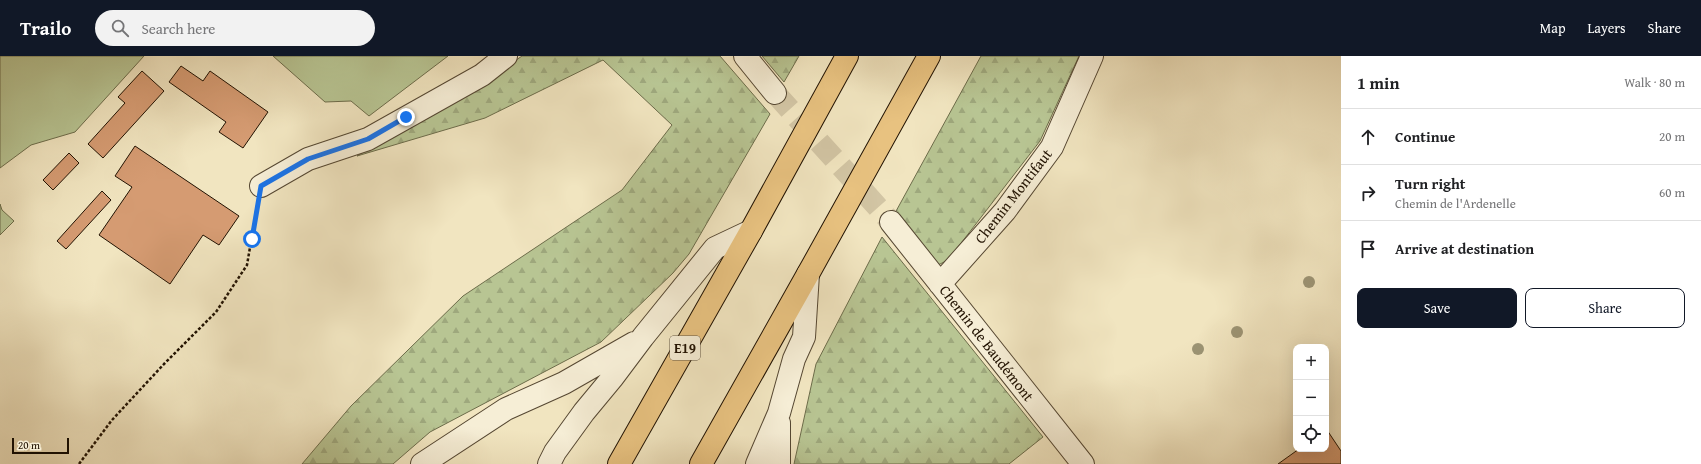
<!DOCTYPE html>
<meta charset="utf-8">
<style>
body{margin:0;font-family:"Gentium Book Plus",serif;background:#f2f2f2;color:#202124}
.controls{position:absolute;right:12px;bottom:12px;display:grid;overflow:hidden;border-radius:8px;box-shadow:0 4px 16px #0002}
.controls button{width:36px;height:36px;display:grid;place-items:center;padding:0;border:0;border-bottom:1px solid #e0e0e0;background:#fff;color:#202124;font:20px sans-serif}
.scale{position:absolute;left:12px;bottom:10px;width:57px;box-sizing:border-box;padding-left:4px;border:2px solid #211202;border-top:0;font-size:11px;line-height:14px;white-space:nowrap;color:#211202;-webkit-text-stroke:3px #f6eed6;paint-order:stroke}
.stop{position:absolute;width:12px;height:12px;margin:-9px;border:3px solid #1a73e8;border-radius:50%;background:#fff}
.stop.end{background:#1a73e8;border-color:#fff;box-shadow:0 1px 4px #0008}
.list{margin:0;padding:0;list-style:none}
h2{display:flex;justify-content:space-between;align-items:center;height:52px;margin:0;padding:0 16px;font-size:17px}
h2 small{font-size:13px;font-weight:400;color:#757577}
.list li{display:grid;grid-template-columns:26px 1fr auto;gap:12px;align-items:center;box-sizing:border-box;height:56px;padding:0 16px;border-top:1px solid #e0e0e0}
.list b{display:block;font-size:15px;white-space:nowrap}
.list p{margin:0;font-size:13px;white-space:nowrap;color:#757577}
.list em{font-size:13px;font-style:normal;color:#757577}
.actions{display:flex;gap:8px;padding:12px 16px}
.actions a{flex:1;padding:9px 0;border:1px solid #111827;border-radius:8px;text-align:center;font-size:14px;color:#111827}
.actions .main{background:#111827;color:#fff}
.icon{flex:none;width:22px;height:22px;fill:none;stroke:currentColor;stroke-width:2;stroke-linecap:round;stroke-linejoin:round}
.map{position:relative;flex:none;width:1341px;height:408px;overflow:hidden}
header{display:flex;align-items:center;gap:24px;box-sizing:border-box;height:56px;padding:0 20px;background:#111827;color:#fff}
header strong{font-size:19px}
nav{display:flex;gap:22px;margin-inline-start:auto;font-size:14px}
.search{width:280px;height:36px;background:#f2f2f2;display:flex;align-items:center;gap:10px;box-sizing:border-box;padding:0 14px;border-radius:22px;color:#757577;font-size:15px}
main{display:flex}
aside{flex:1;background:#fff}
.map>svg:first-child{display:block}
</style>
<header>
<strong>Trailo</strong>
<div class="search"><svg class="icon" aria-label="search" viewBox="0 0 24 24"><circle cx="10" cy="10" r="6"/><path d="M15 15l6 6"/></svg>Search here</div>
<nav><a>Map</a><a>Layers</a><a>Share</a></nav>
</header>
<main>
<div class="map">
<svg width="1341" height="408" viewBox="0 0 1341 408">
<defs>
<pattern id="forest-firs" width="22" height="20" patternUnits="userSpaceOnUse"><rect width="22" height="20" fill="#b8c593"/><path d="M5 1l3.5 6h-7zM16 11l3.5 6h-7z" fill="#9ea87d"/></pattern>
</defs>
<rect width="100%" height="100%" fill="#f1e5c0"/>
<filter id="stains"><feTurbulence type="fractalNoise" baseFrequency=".005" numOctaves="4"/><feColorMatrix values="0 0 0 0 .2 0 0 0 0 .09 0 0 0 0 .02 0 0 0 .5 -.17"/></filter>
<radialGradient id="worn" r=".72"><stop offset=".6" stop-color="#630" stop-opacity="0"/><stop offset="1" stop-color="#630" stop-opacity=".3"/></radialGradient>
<path fill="#b8c593" stroke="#6c6c4a" d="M 0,0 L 144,0 L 75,76 L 31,89 L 0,112 Z
M 273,0 L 448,0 L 369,60 L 351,45 L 325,46 Z
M 0,148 L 2,154 L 14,165 L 0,179 Z"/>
<path fill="url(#forest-firs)" stroke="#6c6c4a" d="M 522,0 L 720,0 L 770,58 L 689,198 L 673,217 L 601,286 L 430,376 L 393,408 L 302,408 L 351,350 L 463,240 L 622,134 L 672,69 L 603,4 L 485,62 L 357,100 L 483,27 Z
M 762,0 L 799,0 L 784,26 Z
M 981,0 L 1079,0 L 1040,85 L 948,204 L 938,209 L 895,157 Z
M 882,181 L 1043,381 L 1009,408 L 794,408 L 816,308 Z"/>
<path fill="#d59b72" stroke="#211202" d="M 181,10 L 203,25 L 210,15 L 268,56 L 243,92 L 219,76 L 226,66 L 169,26 Z
M 142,15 L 164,35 L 103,102 L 88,88 L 125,47 L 118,41 Z
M 135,90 L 239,160 L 219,189 L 203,179 L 170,228 L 99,179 L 132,131 L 115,120 Z
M 69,97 L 79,107 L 53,134 L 43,124 Z
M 102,135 L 111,144 L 66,193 L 57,185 Z
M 1327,374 L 1341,395 L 1341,408 L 1278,408 L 1299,393 L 1326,393 Z"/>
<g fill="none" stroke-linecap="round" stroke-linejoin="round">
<path stroke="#d2c5a4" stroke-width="22" stroke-dasharray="22 11" stroke-linecap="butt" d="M 775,37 L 891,166"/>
<g stroke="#554732" stroke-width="24">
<path id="minor" d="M 745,0 L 775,37
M 261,130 L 308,103 L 368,83 L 482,19 L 506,0
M 891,166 L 1083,408
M 940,228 L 1005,155 L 1052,91 L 1092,0
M 422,408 L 506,353 L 564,327 L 634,287
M 549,408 L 555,396 L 584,356 L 613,321 L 643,281 L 715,192 L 751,175
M 757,408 L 779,357 L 794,303 L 804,281 L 808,218
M 779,408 L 779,367"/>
</g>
<g stroke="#211202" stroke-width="24">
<path id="highway" d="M 619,408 L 751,175 L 847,0
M 701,408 L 808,218 L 929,0"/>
</g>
<path stroke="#211202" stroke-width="2.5" stroke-dasharray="3 2" stroke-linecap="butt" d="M 79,408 L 112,364 L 164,308 L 216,256 L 247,209 L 257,150"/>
<use href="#minor" stroke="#f6eed6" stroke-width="22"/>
<use href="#highway" stroke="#e8c280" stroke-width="22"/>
</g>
<g fill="#9c9474">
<circle cx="1309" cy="226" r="6"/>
<circle cx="1237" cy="276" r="6"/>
<circle cx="1198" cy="293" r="6"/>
</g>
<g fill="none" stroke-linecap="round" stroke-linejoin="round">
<path stroke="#1a73e8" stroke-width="5" d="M 252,183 L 261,130 L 308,103 L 368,83 L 406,61"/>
</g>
<g text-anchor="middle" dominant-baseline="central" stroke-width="4" stroke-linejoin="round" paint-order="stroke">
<rect fill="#f6eed6" stroke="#615442" stroke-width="1" x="670" y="280" width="30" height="24" rx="3"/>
<g font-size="14" font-weight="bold" fill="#211202">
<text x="685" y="292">E19</text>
</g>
<g font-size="15" fill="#211202" stroke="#f6eed6">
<text transform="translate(1013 140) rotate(-52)">Chemin Montifaut</text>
<text transform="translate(987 287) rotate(52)">Chemin de Baudémont</text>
</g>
</g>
<rect width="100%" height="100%" filter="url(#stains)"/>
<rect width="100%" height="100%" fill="url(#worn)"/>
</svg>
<div class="controls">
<button>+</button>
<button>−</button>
<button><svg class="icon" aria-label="locate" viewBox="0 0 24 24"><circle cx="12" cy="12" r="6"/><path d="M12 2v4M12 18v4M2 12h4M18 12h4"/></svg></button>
</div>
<div class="scale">20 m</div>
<div class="stop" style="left:252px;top:183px"></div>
<div class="stop end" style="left:406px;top:61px"></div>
</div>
<aside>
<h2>1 min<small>Walk · 80 m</small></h2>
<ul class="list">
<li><svg class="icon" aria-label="ahead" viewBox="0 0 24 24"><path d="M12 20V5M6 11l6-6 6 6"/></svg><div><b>Continue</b></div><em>20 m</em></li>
<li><svg class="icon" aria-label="right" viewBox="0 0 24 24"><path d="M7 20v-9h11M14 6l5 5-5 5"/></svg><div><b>Turn right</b><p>Chemin de l'Ardenelle</p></div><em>60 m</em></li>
<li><svg class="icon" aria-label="arrive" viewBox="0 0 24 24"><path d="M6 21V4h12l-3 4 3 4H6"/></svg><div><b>Arrive at destination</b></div></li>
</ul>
<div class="actions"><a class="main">Save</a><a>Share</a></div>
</aside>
</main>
